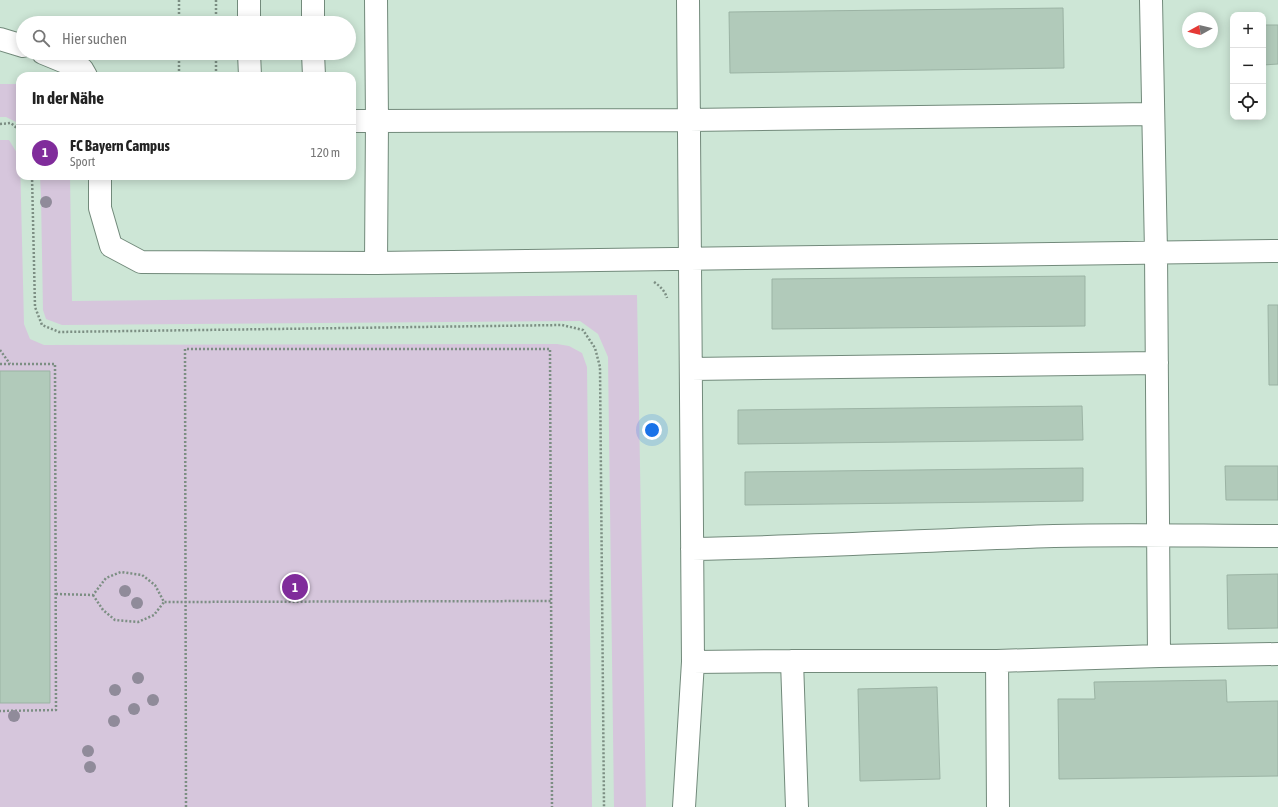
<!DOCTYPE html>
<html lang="de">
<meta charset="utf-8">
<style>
body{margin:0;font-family:"Asap Condensed",sans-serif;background:#f2f2f2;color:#222}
.controls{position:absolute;right:12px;top:12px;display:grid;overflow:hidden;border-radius:8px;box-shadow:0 2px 10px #0003}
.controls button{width:36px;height:36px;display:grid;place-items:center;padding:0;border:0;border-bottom:1px solid #e0e0e0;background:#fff;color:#222;font:20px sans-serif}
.compass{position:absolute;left:1182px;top:12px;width:36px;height:36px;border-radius:50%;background:#fff;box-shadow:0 2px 10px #0003;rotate:262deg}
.you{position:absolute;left:652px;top:430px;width:14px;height:14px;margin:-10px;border:3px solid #fff;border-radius:50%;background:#1a73e8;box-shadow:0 0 0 6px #1a73e833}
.badge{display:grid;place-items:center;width:26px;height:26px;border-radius:50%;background:#802c9b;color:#fff;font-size:13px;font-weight:700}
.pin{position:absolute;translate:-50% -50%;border:2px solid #fff;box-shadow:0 1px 4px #0006}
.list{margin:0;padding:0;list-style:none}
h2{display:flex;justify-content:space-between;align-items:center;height:52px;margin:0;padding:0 16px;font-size:17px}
h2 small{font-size:13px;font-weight:400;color:#767676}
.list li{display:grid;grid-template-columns:26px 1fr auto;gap:12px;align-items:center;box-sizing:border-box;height:56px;padding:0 16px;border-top:1px solid #e0e0e0}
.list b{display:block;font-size:15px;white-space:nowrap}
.list p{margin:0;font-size:13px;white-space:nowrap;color:#767676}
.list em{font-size:13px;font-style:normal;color:#767676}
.icon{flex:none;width:22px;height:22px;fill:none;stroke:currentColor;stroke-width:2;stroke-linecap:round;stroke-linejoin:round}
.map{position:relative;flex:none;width:1278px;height:807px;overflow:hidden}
.search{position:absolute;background:#fff;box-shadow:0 2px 10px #0003;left:16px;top:16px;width:340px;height:44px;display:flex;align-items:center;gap:10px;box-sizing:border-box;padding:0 14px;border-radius:22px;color:#767676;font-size:15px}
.panel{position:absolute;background:#fff;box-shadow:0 2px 10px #0003;left:16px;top:72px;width:340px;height:108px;border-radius:12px}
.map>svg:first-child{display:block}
</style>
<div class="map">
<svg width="1278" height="807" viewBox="0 0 1278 807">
<rect width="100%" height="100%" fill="#cde6d6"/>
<path fill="#d6c6dc" d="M 0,84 L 20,84 L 20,124 L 6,117 L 0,117 Z
M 0,140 L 9,140 L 20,158 L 24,324 L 30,339 L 44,345 L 557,344 L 569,346 L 582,353 L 587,367 L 592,807 L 0,807 Z
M 40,176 L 70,176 L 72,301 L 637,295 L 646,807 L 614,807 L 608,357 L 598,334 L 580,321 L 62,325 L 46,319 L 43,310 L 41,197 Z"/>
<path fill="#b1caba" stroke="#9bb3a4" d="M 1063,8 L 1064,68 L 730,73 L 729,12 Z
M 1263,25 L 1278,25 L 1278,64 L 1263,65 Z
M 1085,276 L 1085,326 L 772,329 L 772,279 Z
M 1268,305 L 1278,305 L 1278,385 L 1269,385 Z
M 0,371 L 50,371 L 50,703 L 0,703 Z
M 1082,406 L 1083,440 L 738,444 L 738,410 Z
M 1225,466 L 1278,466 L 1278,500 L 1226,500 Z
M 1083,468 L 1083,501 L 745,505 L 745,472 Z
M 1278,574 L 1278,628 L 1228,629 L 1227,575 Z
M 1226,680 L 1227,702 L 1278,701 L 1278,776 L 1059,779 L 1058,699 L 1095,699 L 1094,682 Z
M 937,687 L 940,779 L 860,781 L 858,689 Z"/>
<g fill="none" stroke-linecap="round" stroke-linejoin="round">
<g stroke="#728a7b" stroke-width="24">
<path id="minor" d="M 249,0 L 249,23
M 313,0 L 313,23
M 1151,0 L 1156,252 L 1159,656
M 0,39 L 23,46
M 43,53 L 82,69 L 86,76
M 249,53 L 250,76
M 313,53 L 314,76
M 352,121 L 377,121 L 376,0
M 100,176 L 100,208 L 111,246 L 141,262 L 376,263 L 1278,251
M 376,263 L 377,121 L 689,120 L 1153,114
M 691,369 C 846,368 1001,364 1157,363
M 692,549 C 813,547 933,540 1054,536 C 1129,534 1203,536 1278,536
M 792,661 L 797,807
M 997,661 L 998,807
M 693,662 L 792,661 L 997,661 L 1159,656 L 1278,654
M 684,807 L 693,662 L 688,0"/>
</g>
<path stroke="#7c8e83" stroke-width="2.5" stroke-dasharray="2 2" stroke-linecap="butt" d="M 179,0 L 179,23
M 216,0 L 216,23
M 179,53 L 179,76
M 216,53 L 216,76
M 0,124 L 11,123 L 20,131
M 32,176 L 35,307 L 42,325 L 59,332 L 562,325 L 583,330 L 595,348 L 600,367 L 604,807
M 654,282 C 660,286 665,291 667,298
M 0,350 L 10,364
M 0,364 L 55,364 L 56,710 L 0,711
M 56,594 L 93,595 L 106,578 L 121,572 L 142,575 L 155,585 L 164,602 L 551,601
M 93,595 L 103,610 L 115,620 L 138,622 L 154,615 L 164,602
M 186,807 L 185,349 L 550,349 L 552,807"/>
<use href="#minor" stroke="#fff" stroke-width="22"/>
</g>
<g fill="#908b9a">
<circle cx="46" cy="202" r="6"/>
<circle cx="125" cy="591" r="6"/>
<circle cx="137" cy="603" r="6"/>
<circle cx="138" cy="678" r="6"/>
<circle cx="115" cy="690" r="6"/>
<circle cx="153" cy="700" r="6"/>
<circle cx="134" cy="709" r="6"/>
<circle cx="14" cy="716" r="6"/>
<circle cx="114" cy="721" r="6"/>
<circle cx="88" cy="751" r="6"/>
<circle cx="90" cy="767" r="6"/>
</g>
</svg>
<div class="controls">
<button>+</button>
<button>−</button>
<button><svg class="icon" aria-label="locate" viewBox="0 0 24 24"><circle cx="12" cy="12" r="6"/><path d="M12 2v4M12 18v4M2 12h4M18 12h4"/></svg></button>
</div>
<svg class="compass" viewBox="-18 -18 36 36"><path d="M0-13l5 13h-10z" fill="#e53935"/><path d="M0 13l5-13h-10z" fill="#767676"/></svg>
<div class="you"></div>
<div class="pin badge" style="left:295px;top:587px">1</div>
<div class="search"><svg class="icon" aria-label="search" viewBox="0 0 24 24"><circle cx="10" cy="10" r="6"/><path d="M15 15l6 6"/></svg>Hier suchen</div>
<section class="panel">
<h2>In der Nähe<small></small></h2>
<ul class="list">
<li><span class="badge">1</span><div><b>FC Bayern Campus</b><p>Sport</p></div><em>120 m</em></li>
</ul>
</section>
</div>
